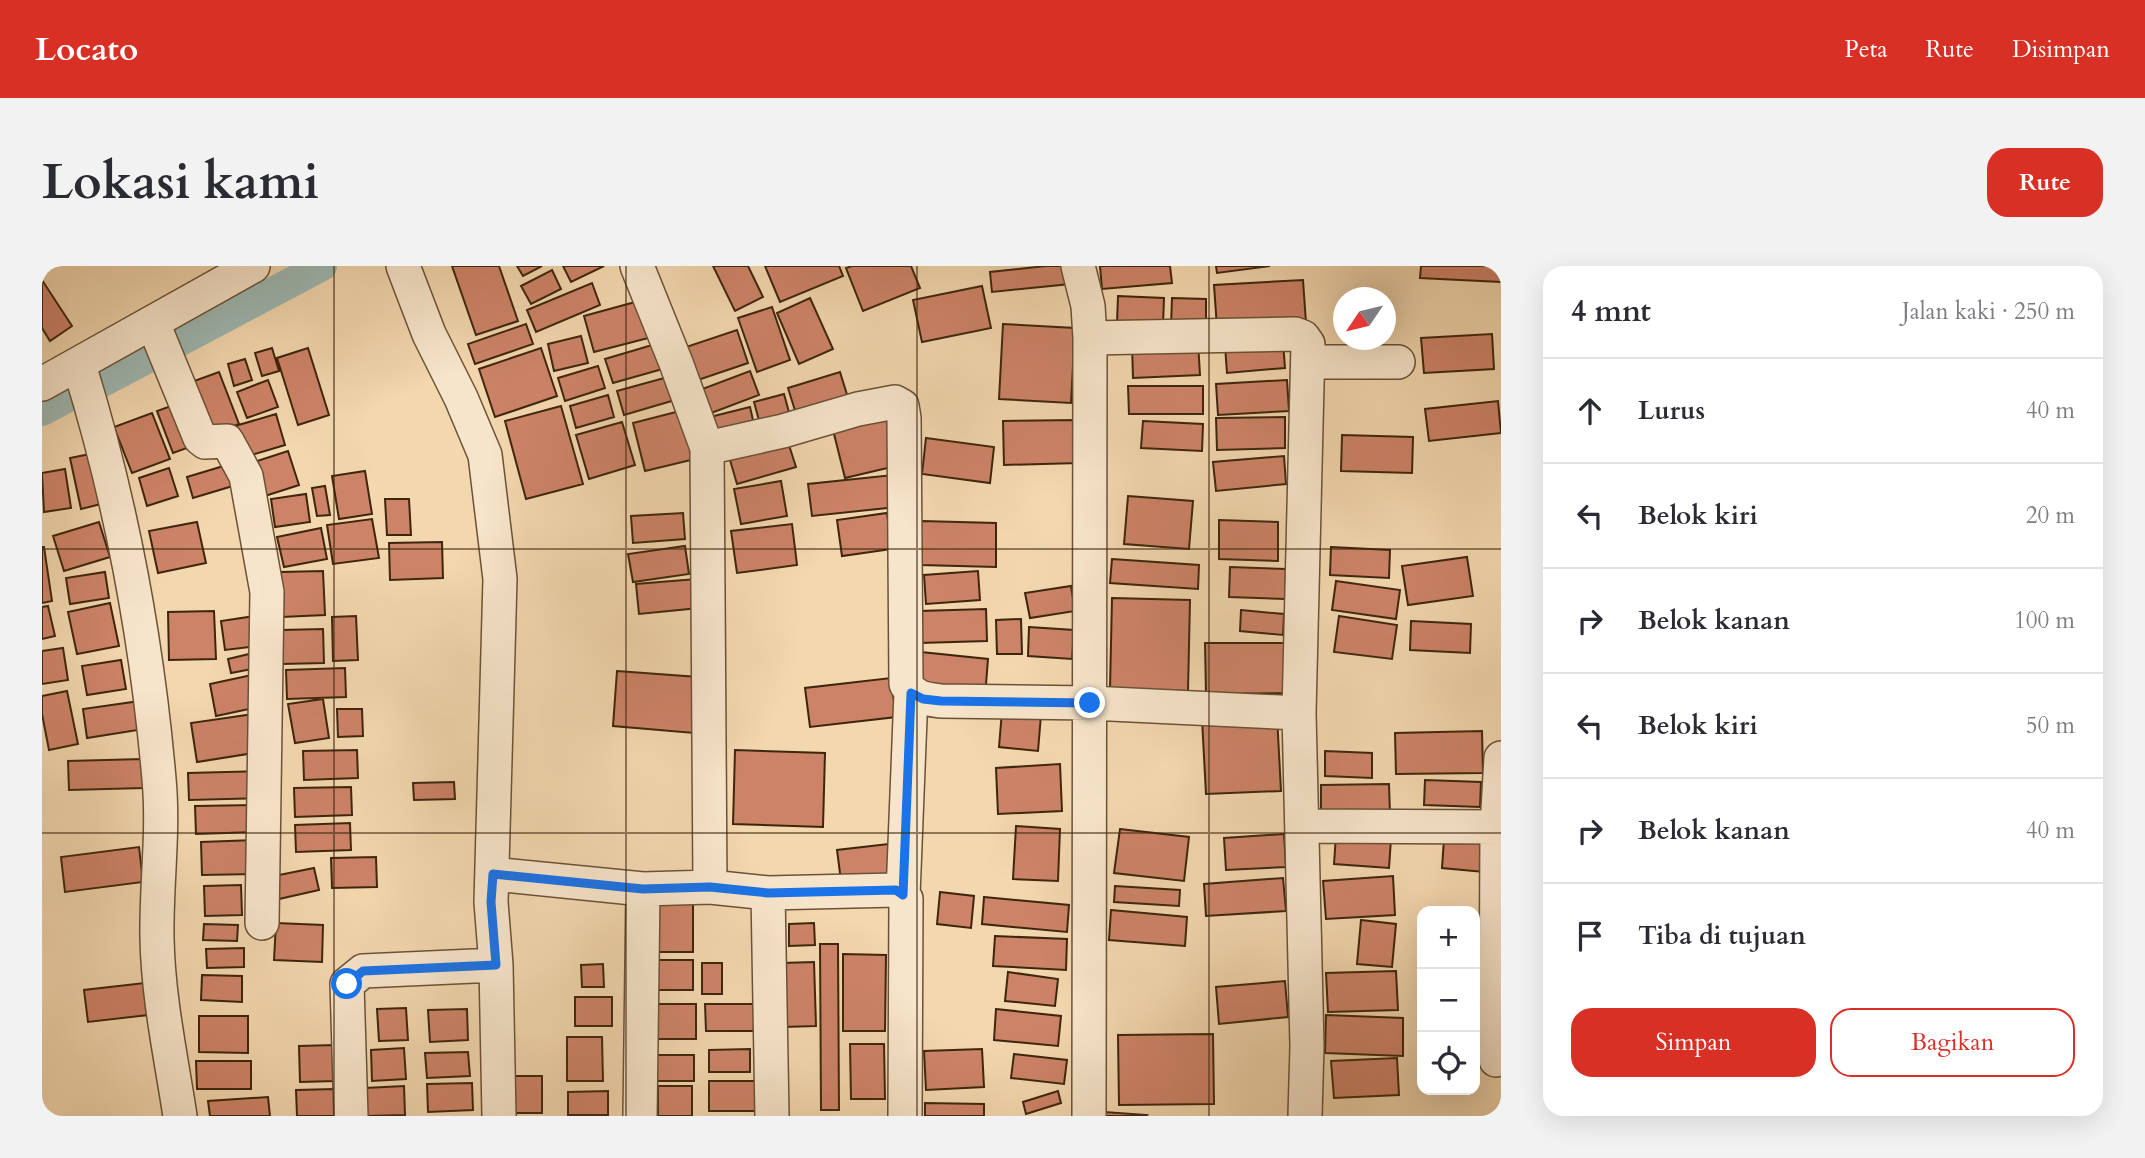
<!DOCTYPE html>
<html lang="id">
<meta charset="utf-8">
<style>
body{margin:0;font-family:Cardo,serif;background:#f2f2f3;color:#2b2b33}
.controls{position:absolute;right:21px;bottom:21px;display:grid;overflow:hidden;border-radius:14px;box-shadow:0 7px 28px #0002}
.controls button{width:63px;height:63px;display:grid;place-items:center;padding:0;border:0;border-bottom:2px solid #e1e1e2;background:#fff;color:#2b2b33;font:35px sans-serif}
.compass{position:absolute;left:1291px;top:21px;width:63px;height:63px;border-radius:50%;background:#fff;box-shadow:0 7px 28px #0002;rotate:235deg}
.stop{position:absolute;width:21px;height:21px;margin:-16px;border:5px solid #1a73e8;border-radius:50%;background:#fff}
.stop.end{background:#1a73e8;border-color:#fff;box-shadow:0 2px 7px #0008}
.list{margin:0;padding:0;list-style:none}
h2{display:flex;justify-content:space-between;align-items:center;height:91px;margin:0;padding:0 28px;font-size:30px}
h2 small{font-size:23px;font-weight:400;color:#7c7c81}
.list li{display:grid;grid-template-columns:46px 1fr auto;gap:21px;align-items:center;box-sizing:border-box;height:105px;padding:0 28px;border-top:2px solid #e1e1e2}
.list b{display:block;font-size:26px;white-space:nowrap}
.list em{font-size:23px;font-style:normal;color:#7c7c81}
.actions{display:flex;gap:14px;padding:21px 28px}
.actions a{flex:1;padding:16px 0;border:2px solid #d93025;border-radius:21px;text-align:center;font-size:24px;color:#d93025}
.actions .main{background:#d93025;color:#fff}
.icon{flex:none;width:38px;height:38px;fill:none;stroke:currentColor;stroke-width:2;stroke-linecap:round;stroke-linejoin:round}
.map{position:relative;flex:none;width:1459px;height:850px;overflow:hidden;border-radius:21px}
header{display:flex;align-items:center;gap:42px;box-sizing:border-box;height:98px;padding:0 35px;background:#d93025;color:#fff}
header strong{font-size:33px}
nav{display:flex;gap:38px;margin-inline-start:auto;font-size:24px}
.intro{display:flex;align-items:center;justify-content:space-between;box-sizing:border-box;height:168px;padding:0 42px}
h1{margin:0;font-size:49px}
.button{padding:18px 32px;border-radius:21px;background:#d93025;color:#fff;font-size:24px;font-weight:700}
main{display:flex;gap:42px;padding:0 42px}
aside{flex:1;background:#fff;border-radius:21px;box-shadow:0 7px 28px #0002}
.map>svg:first-child{display:block}
</style>
<header>
<strong>Locato</strong>
<nav><a>Peta</a><a>Rute</a><a>Disimpan</a></nav>
</header>
<div class="intro"><h1>Lokasi kami</h1><a class="button">Rute</a></div>
<main>
<div class="map">
<svg width="1459" height="850" viewBox="0 0 1459 850">
<rect width="100%" height="100%" fill="#f3d7af"/>
<filter id="stains"><feTurbulence type="fractalNoise" baseFrequency=".00286" numOctaves="4"/><feColorMatrix values="0 0 0 0 .2 0 0 0 0 .09 0 0 0 0 .02 0 0 0 .5 -.17"/></filter>
<radialGradient id="worn" r=".72"><stop offset=".6" stop-color="#630" stop-opacity="0"/><stop offset="1" stop-color="#630" stop-opacity=".3"/></radialGradient>
<g fill="none" stroke-linecap="round" stroke-linejoin="round">
<path stroke="#9db8b3" stroke-width="30" d="M 55,119 L 280,0
M 0,145 L 30,129"/>
</g>
<path fill="#cd8368" stroke="#3e260d" stroke-width="2" d="M 410,0 L 457,0 L 476,55 L 434,69 Z
M 475,0 L 500,0 L 481,10 Z
M 521,0 L 562,0 L 529,16 Z
M 671,0 L 706,0 L 721,31 L 693,45 Z
M 723,0 L 797,0 L 801,10 L 738,36 Z
M 810,0 L 869,0 L 878,22 L 821,45 L 804,2 Z
M 1004,0 L 1026,0 L 1028,18 L 950,26 L 948,6 Z
M 1058,0 L 1128,0 L 1130,17 L 1060,23 Z
M 1174,0 L 1228,0 L 1175,7 Z
M 1379,0 L 1459,0 L 1459,16 L 1378,12 Z
M 510,4 L 519,23 L 489,38 L 479,20 Z
M 0,14 L 30,60 L 8,75 L 0,62 Z
M 1261,14 L 1264,57 L 1175,62 L 1172,19 Z
M 550,17 L 558,39 L 494,66 L 485,44 Z
M 940,20 L 949,62 L 880,76 L 871,34 Z
M 1076,30 L 1122,32 L 1121,59 L 1075,57 Z
M 768,32 L 791,83 L 757,98 L 735,47 Z
M 1130,32 L 1164,33 L 1164,61 L 1129,60 Z
M 604,33 L 614,70 L 552,86 L 542,50 Z
M 730,41 L 748,94 L 715,106 L 696,52 Z
M 484,58 L 491,78 L 433,98 L 426,78 Z
M 961,58 L 1033,62 L 1029,137 L 957,133 Z
M 695,64 L 706,97 L 653,115 L 641,82 Z
M 1450,68 L 1452,103 L 1382,107 L 1379,72 Z
M 539,70 L 546,97 L 512,105 L 506,78 Z
M 1241,75 L 1243,102 L 1185,107 L 1183,80 Z
M 1156,76 L 1158,109 L 1091,112 L 1090,79 Z
M 617,77 L 624,102 L 571,117 L 563,93 Z
M 230,82 L 237,105 L 220,110 L 213,87 Z
M 266,82 L 287,149 L 256,159 L 235,92 Z
M 499,82 L 515,130 L 453,151 L 437,103 Z
M 203,93 L 210,114 L 192,120 L 186,98 Z
M 556,100 L 563,122 L 523,135 L 516,112 Z
M 708,105 L 717,129 L 664,149 L 655,125 Z
M 177,106 L 197,158 L 162,172 L 141,119 Z
M 798,106 L 807,135 L 755,151 L 746,122 Z
M 626,111 L 633,134 L 582,149 L 575,125 Z
M 226,114 L 236,141 L 205,152 L 195,126 Z
M 1245,114 L 1247,145 L 1176,149 L 1174,118 Z
M 1086,120 L 1161,120 L 1161,148 L 1087,148 Z
M 742,128 L 748,150 L 718,158 L 712,136 Z
M 566,129 L 572,151 L 534,162 L 528,140 Z
M 1456,135 L 1459,167 L 1387,175 L 1383,143 Z
M 140,136 L 156,178 L 131,187 L 115,145 Z
M 519,140 L 541,218 L 484,233 L 463,155 Z
M 708,141 L 713,163 L 674,172 L 668,151 Z
M 642,144 L 653,193 L 603,205 L 591,157 Z
M 110,147 L 128,193 L 90,207 L 72,161 Z
M 234,148 L 243,179 L 203,191 L 193,160 Z
M 846,150 L 858,199 L 803,212 L 791,164 Z
M 1243,151 L 1243,182 L 1175,184 L 1174,152 Z
M 1035,154 L 1036,197 L 962,199 L 961,155 Z
M 1101,155 L 1161,158 L 1160,185 L 1099,182 Z
M 580,156 L 593,199 L 547,213 L 534,169 Z
M 1300,169 L 1371,171 L 1370,207 L 1299,205 Z
M 884,172 L 952,181 L 948,217 L 880,208 Z
M 746,176 L 754,201 L 695,218 L 688,194 Z
M 246,185 L 257,219 L 223,230 L 212,196 Z
M 53,187 L 63,237 L 39,243 L 28,192 Z
M 1242,190 L 1244,218 L 1174,225 L 1171,196 Z
M 188,198 L 194,219 L 151,232 L 145,211 Z
M 127,202 L 136,230 L 105,240 L 97,212 Z
M 23,203 L 29,242 L 2,246 L 0,207 Z
M 323,205 L 330,248 L 297,253 L 290,210 Z
M 851,209 L 855,241 L 770,250 L 766,218 Z
M 739,215 L 745,250 L 699,258 L 692,223 Z
M 283,220 L 288,249 L 275,250 L 270,222 Z
M 264,228 L 268,256 L 233,261 L 229,233 Z
M 1086,230 L 1151,235 L 1147,283 L 1082,278 Z
M 343,233 L 367,233 L 369,269 L 345,269 Z
M 641,247 L 643,273 L 591,277 L 589,250 Z
M 845,247 L 850,283 L 800,290 L 795,254 Z
M 330,253 L 337,292 L 291,298 L 285,259 Z
M 1177,254 L 1236,256 L 1236,295 L 1177,293 Z
M 879,255 L 954,257 L 954,301 L 879,299 Z
M 57,256 L 68,291 L 22,305 L 11,270 Z
M 155,256 L 164,297 L 116,307 L 107,265 Z
M 750,258 L 755,299 L 695,307 L 689,265 Z
M 279,262 L 285,293 L 242,301 L 235,271 Z
M 400,276 L 401,312 L 348,314 L 347,277 Z
M 643,280 L 647,308 L 591,316 L 586,288 Z
M 0,281 L 2,281 L 10,335 L 0,337 Z
M 1289,281 L 1348,284 L 1347,312 L 1288,309 Z
M 1425,291 L 1431,330 L 1366,339 L 1360,300 Z
M 1070,293 L 1157,299 L 1156,323 L 1068,317 Z
M 1188,301 L 1244,303 L 1243,333 L 1187,331 Z
M 281,305 L 283,349 L 240,351 L 238,306 Z
M 936,305 L 938,334 L 884,338 L 882,309 Z
M 63,306 L 67,332 L 28,338 L 24,312 Z
M 654,313 L 657,342 L 597,348 L 594,318 Z
M 1294,315 L 1358,324 L 1354,353 L 1290,344 Z
M 1029,320 L 1033,345 L 988,352 L 983,327 Z
M 1070,332 L 1148,334 L 1146,425 L 1068,423 Z
M 68,337 L 77,380 L 35,388 L 26,346 Z
M 6,340 L 13,370 L 0,373 L 0,341 Z
M 944,343 L 945,375 L 878,377 L 877,345 Z
M 1199,344 L 1242,348 L 1241,369 L 1198,365 Z
M 172,345 L 174,393 L 127,394 L 126,346 Z
M 213,350 L 217,380 L 183,384 L 179,355 Z
M 314,350 L 316,394 L 291,395 L 290,351 Z
M 1297,350 L 1355,359 L 1350,393 L 1292,386 Z
M 979,353 L 980,388 L 955,388 L 954,354 Z
M 1369,355 L 1429,358 L 1428,387 L 1368,384 Z
M 987,361 L 1032,364 L 1030,393 L 986,390 Z
M 281,363 L 282,397 L 240,398 L 239,364 Z
M 1163,377 L 1247,377 L 1247,427 L 1164,428 Z
M 21,382 L 26,414 L 0,418 L 0,385 Z
M 879,386 L 946,393 L 943,431 L 876,424 Z
M 207,388 L 210,403 L 189,407 L 186,393 Z
M 79,394 L 84,423 L 45,429 L 40,400 Z
M 303,402 L 304,431 L 245,433 L 244,404 Z
M 575,405 L 656,411 L 652,467 L 571,460 Z
M 210,409 L 216,441 L 174,450 L 168,418 Z
M 849,412 L 854,451 L 768,461 L 763,422 Z
M 25,425 L 36,478 L 7,484 L 0,448 L 0,430 Z
M 281,433 L 287,472 L 253,477 L 246,438 Z
M 98,435 L 102,463 L 45,472 L 41,443 Z
M 295,443 L 320,443 L 321,470 L 296,471 Z
M 960,445 L 999,449 L 996,485 L 957,481 Z
M 212,448 L 218,486 L 155,496 L 149,457 Z
M 1235,450 L 1239,525 L 1164,528 L 1160,453 Z
M 1440,465 L 1441,507 L 1354,508 L 1353,467 Z
M 315,484 L 316,512 L 262,514 L 261,485 Z
M 693,484 L 783,487 L 781,561 L 691,558 Z
M 1283,485 L 1330,487 L 1330,512 L 1283,510 Z
M 101,493 L 102,522 L 27,524 L 26,495 Z
M 1018,498 L 1020,545 L 956,548 L 954,502 Z
M 220,505 L 221,532 L 147,534 L 146,507 Z
M 1383,514 L 1439,516 L 1438,541 L 1382,539 Z
M 412,516 L 413,533 L 372,534 L 371,517 Z
M 1347,518 L 1348,548 L 1279,548 L 1279,519 Z
M 309,521 L 310,549 L 253,551 L 252,522 Z
M 213,539 L 214,566 L 154,568 L 153,540 Z
M 308,557 L 309,584 L 254,586 L 253,559 Z
M 974,560 L 1018,563 L 1016,615 L 971,613 Z
M 1078,563 L 1147,571 L 1142,615 L 1072,607 Z
M 1242,568 L 1244,601 L 1184,604 L 1182,572 Z
M 1294,569 L 1349,573 L 1347,602 L 1292,598 Z
M 1402,573 L 1445,577 L 1442,606 L 1400,602 Z
M 217,574 L 218,608 L 160,609 L 159,576 Z
M 855,577 L 859,607 L 799,615 L 795,584 Z
M 97,581 L 101,616 L 23,626 L 19,591 Z
M 334,591 L 335,621 L 290,622 L 289,592 Z
M 272,602 L 277,624 L 237,633 L 232,610 Z
M 1351,610 L 1353,649 L 1284,653 L 1281,615 Z
M 1241,612 L 1244,645 L 1164,650 L 1162,618 Z
M 199,619 L 200,649 L 163,650 L 162,620 Z
M 1073,620 L 1138,624 L 1137,640 L 1072,636 Z
M 898,626 L 932,630 L 929,662 L 895,658 Z
M 942,631 L 1027,639 L 1025,666 L 940,658 Z
M 608,637 L 651,637 L 651,686 L 608,686 Z
M 1069,644 L 1145,651 L 1143,680 L 1067,674 Z
M 1319,654 L 1354,658 L 1350,701 L 1315,698 Z
M 234,657 L 281,659 L 280,696 L 232,694 Z
M 772,657 L 773,679 L 747,680 L 747,658 Z
M 162,658 L 196,659 L 195,675 L 161,674 Z
M 953,670 L 1025,673 L 1024,704 L 951,700 Z
M 778,678 L 796,678 L 797,844 L 779,844 Z
M 202,682 L 202,701 L 165,702 L 164,683 Z
M 801,688 L 844,689 L 843,765 L 801,765 Z
M 612,694 L 651,694 L 651,724 L 612,724 Z
M 772,696 L 774,760 L 741,761 L 739,697 Z
M 660,697 L 680,697 L 680,728 L 660,728 Z
M 561,698 L 562,721 L 540,721 L 539,699 Z
M 1354,705 L 1356,744 L 1286,746 L 1284,707 Z
M 966,706 L 1016,713 L 1013,740 L 963,735 Z
M 160,709 L 200,710 L 200,736 L 159,734 Z
M 1243,715 L 1246,751 L 1177,758 L 1174,721 Z
M 111,716 L 115,748 L 46,756 L 42,724 Z
M 533,731 L 570,731 L 570,760 L 533,760 Z
M 613,738 L 654,738 L 654,773 L 613,773 Z
M 663,738 L 715,738 L 715,765 L 664,765 Z
M 364,742 L 366,774 L 337,775 L 335,743 Z
M 425,743 L 426,774 L 388,776 L 386,744 Z
M 954,743 L 1019,750 L 1016,780 L 952,774 Z
M 1284,749 L 1361,752 L 1361,790 L 1283,787 Z
M 157,750 L 206,750 L 206,787 L 157,786 Z
M 1171,768 L 1172,838 L 1077,839 L 1076,769 Z
M 525,771 L 560,771 L 561,815 L 525,815 Z
M 808,778 L 842,778 L 843,833 L 809,833 Z
M 293,779 L 294,815 L 258,816 L 257,780 Z
M 362,782 L 364,813 L 330,815 L 329,784 Z
M 708,783 L 708,806 L 667,806 L 667,784 Z
M 940,783 L 942,821 L 884,824 L 882,785 Z
M 426,786 L 428,810 L 385,812 L 383,787 Z
M 972,788 L 1025,794 L 1022,818 L 969,812 Z
M 611,789 L 652,789 L 652,815 L 611,815 Z
M 1355,792 L 1357,829 L 1292,832 L 1289,795 Z
M 154,795 L 209,795 L 209,823 L 155,823 Z
M 473,810 L 500,810 L 500,847 L 473,847 Z
M 667,815 L 718,815 L 719,845 L 667,845 Z
M 430,817 L 431,844 L 386,846 L 385,818 Z
M 362,820 L 363,849 L 324,850 L 323,822 Z
M 616,820 L 650,820 L 650,850 L 616,850 Z
M 293,823 L 294,850 L 255,850 L 254,824 Z
M 566,825 L 566,849 L 526,849 L 526,826 Z
M 1016,825 L 1019,837 L 984,848 L 981,836 Z
M 226,831 L 228,850 L 168,850 L 166,835 Z
M 883,837 L 942,838 L 942,850 L 883,850 Z
M 1062,846 L 1105,849 L 1104,850 L 1062,850 Z"/>
<g fill="none" stroke-linecap="round" stroke-linejoin="round">
<g stroke="#6b5236" stroke-width="36">
<path id="minor" d="M 361,0 L 387,68 L 419,132 L 443,189 L 458,313 L 449,636 L 454,699 L 457,850
M 595,0 L 634,97 L 665,182 L 741,165 L 816,143 L 853,136 L 860,140 L 862,152 L 864,418 C 872,432 883,433 899,435 L 1048,437 L 1257,447
M 1036,0 L 1046,40 L 1048,72 L 1047,850
M 111,57 L 158,172 L 163,176 L 185,175 L 204,210 L 225,326 L 220,657
M 1048,72 L 1253,68 L 1261,71 L 1266,78 L 1257,447 L 1265,780 L 1263,850
M 1266,96 L 1356,96
M 37,99 C 78,231 105,375 117,513 C 122,566 114,619 115,672 C 116,731 129,791 138,850
M 0,118 L 211,0
M 665,182 L 668,621
M 1260,560 L 1459,561
M 451,608 L 601,623 L 668,621 L 726,627 L 854,624 L 864,633 L 863,850
M 726,627 L 730,850
M 861,629 L 869,427
M 1454,794 L 1455,561 L 1459,492
M 309,850 L 305,718 L 321,705 L 454,699
M 598,850 L 601,623"/>
</g>
<use href="#minor" stroke="#f7e5cb" stroke-width="33"/>
</g>
<g fill="none" stroke-linecap="round" stroke-linejoin="round">
<path stroke="#1a73e8" stroke-width="9" d="M 305,718 L 321,705 L 454,699 L 449,636 L 451,608 L 601,623 L 668,621 L 726,627 L 854,624 L 861,629 L 869,427 L 881,433 L 899,435 L 1048,437"/>
</g>
<path fill="none" stroke="#3e260d" stroke-width="2" stroke-opacity="0.55" d="M 292,0 L 292,850M 584,0 L 584,850M 875,0 L 875,850M 1167,0 L 1167,850M 0,283 L 1459,283M 0,567 L 1459,567"/>
<rect width="100%" height="100%" filter="url(#stains)"/>
<rect width="100%" height="100%" fill="url(#worn)"/>
</svg>
<div class="controls">
<button>+</button>
<button>−</button>
<button><svg class="icon" aria-label="locate" viewBox="0 0 24 24"><circle cx="12" cy="12" r="6"/><path d="M12 2v4M12 18v4M2 12h4M18 12h4"/></svg></button>
</div>
<svg class="compass" viewBox="-18 -18 36 36"><path d="M0-13l5 13h-10z" fill="#e53935"/><path d="M0 13l5-13h-10z" fill="#7c7c81"/></svg>
<div class="stop" style="left:305px;top:718px"></div>
<div class="stop end" style="left:1048px;top:437px"></div>
</div>
<aside>
<h2>4 mnt<small>Jalan kaki · 250 m</small></h2>
<ul class="list">
<li><svg class="icon" aria-label="ahead" viewBox="0 0 24 24"><path d="M12 20V5M6 11l6-6 6 6"/></svg><div><b>Lurus</b></div><em>40 m</em></li>
<li><svg class="icon" aria-label="left" viewBox="0 0 24 24"><path d="M17 20v-9H6M10 6l-5 5 5 5"/></svg><div><b>Belok kiri</b></div><em>20 m</em></li>
<li><svg class="icon" aria-label="right" viewBox="0 0 24 24"><path d="M7 20v-9h11M14 6l5 5-5 5"/></svg><div><b>Belok kanan</b></div><em>100 m</em></li>
<li><svg class="icon" aria-label="left" viewBox="0 0 24 24"><path d="M17 20v-9H6M10 6l-5 5 5 5"/></svg><div><b>Belok kiri</b></div><em>50 m</em></li>
<li><svg class="icon" aria-label="right" viewBox="0 0 24 24"><path d="M7 20v-9h11M14 6l5 5-5 5"/></svg><div><b>Belok kanan</b></div><em>40 m</em></li>
<li><svg class="icon" aria-label="arrive" viewBox="0 0 24 24"><path d="M6 21V4h12l-3 4 3 4H6"/></svg><div><b>Tiba di tujuan</b></div></li>
</ul>
<div class="actions"><a class="main">Simpan</a><a>Bagikan</a></div>
</aside>
</main>
